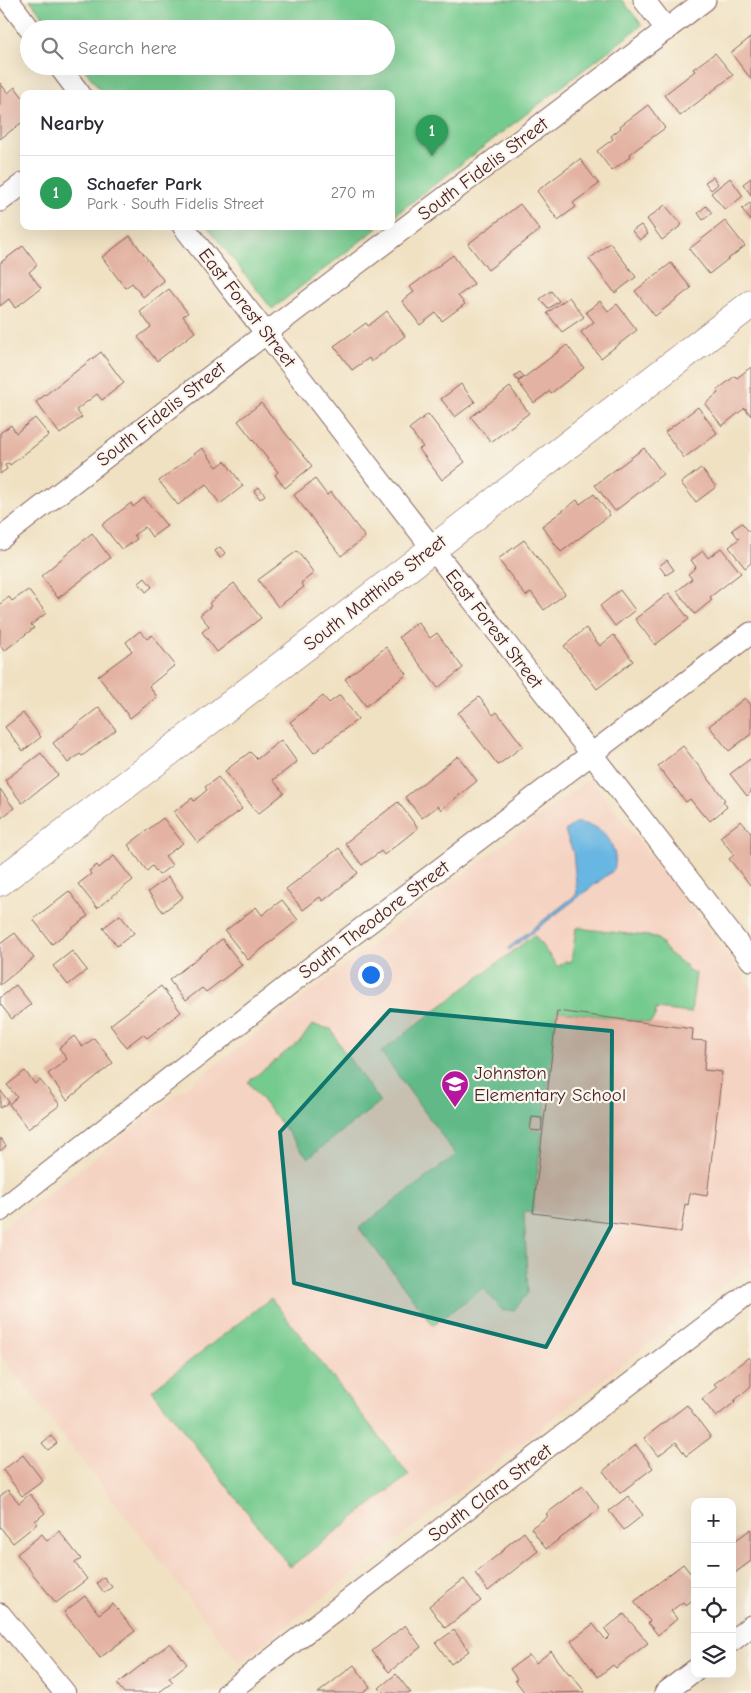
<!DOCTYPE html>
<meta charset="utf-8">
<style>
body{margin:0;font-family:"Comic Neue",sans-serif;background:#f2f2f3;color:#2b2b33}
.controls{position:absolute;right:15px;bottom:15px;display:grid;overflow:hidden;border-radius:10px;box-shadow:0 5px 20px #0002}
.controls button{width:45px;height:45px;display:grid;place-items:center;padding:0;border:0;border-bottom:1px solid #e1e1e2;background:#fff;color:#2b2b33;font:25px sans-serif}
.you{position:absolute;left:370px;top:974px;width:18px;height:18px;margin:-12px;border:4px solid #fff;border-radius:50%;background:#1a73e8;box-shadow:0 0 0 8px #1a73e833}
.badge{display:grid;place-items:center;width:32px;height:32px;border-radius:50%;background:#b5179e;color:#fff;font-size:16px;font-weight:700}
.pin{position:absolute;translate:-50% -41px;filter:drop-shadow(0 1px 2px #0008)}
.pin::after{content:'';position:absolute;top:26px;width:18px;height:15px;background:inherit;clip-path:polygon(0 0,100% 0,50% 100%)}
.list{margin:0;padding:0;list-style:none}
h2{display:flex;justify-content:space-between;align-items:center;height:65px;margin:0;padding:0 20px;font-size:21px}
h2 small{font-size:16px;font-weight:400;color:#7c7c81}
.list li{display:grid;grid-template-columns:32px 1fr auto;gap:15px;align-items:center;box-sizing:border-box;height:75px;padding:0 20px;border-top:1px solid #e1e1e2}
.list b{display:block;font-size:19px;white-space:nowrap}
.list p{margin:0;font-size:16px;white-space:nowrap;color:#7c7c81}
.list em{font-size:16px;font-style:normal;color:#7c7c81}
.icon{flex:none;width:28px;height:28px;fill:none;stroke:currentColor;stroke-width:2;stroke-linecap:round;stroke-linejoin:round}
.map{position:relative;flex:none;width:751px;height:1693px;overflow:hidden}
.search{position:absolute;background:#fff;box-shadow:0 5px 20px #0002;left:20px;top:20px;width:375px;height:55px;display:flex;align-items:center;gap:12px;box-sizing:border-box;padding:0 18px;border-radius:28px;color:#7c7c81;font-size:19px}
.panel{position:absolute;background:#fff;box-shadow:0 5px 20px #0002;left:20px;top:90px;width:375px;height:140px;border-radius:10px}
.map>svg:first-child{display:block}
</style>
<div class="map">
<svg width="751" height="1693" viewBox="0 0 751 1693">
<rect width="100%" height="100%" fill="#fbf7ec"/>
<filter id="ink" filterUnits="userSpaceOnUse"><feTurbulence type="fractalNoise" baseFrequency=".02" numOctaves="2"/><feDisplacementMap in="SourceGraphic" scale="10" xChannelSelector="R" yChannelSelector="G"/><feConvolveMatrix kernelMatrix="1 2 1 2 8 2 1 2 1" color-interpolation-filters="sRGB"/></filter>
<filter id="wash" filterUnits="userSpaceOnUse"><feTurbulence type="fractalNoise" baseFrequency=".0096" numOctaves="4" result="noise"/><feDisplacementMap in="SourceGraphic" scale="20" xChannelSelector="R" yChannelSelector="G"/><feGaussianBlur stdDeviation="1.12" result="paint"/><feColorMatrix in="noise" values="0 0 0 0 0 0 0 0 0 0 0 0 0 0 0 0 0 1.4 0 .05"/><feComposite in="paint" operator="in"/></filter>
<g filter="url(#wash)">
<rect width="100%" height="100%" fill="#f0e1c2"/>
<path fill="#f5d3c2" d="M 590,778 L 751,986 L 751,1264 L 239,1663 L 0,1354 L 0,1230 Z"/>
<path fill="#74ca8e" stroke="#5f745c" d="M 30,0 L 622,0 L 642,25 L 391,218 L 391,94 L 103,94 L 82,66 L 386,66 L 386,29 L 53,29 Z
M 207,226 L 380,226 L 272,309 Z
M 580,927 L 585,929 L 656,937 L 671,955 L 685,965 L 688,971 L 696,973 L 691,1013 L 656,1009 L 655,1017 L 650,1023 L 557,1011 L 544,1119 L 532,1117 L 531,1130 L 542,1131 L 533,1213 L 524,1212 L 528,1293 L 514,1310 L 503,1311 L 483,1288 L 433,1325 L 359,1228 L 456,1155 L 381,1052 L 534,935 L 558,967 L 565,961 L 571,962 L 576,929 Z
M 312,1025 L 331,1029 L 341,1047 L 380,1102 L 308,1158 L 248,1082 L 301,1040 Z
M 271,1298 L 409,1475 L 290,1567 L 152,1390 Z"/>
<path fill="#68b6e2" stroke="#596a86" d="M 576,822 C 584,824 593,825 600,830 C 612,839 618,856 614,870 L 509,950 L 508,948 L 577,894 L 573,852 L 565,831 Z"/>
<g id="blocks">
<path fill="#e3b2a2" d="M 751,37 L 751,79 L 731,53 Z
M 715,53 L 733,75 L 680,116 L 664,95 L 695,71 L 693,69 Z
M 0,83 L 8,93 L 15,87 L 24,99 L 24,121 L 0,139 Z
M 648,105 L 665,128 L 630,154 L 631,156 L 612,171 L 597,151 L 613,139 L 611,136 L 621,128 L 620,126 Z
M 580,159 L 599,184 L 573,203 L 576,207 L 558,220 L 537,191 Z
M 713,177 L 718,184 L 711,190 L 705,182 Z
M 730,178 L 743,196 L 725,210 L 711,193 Z
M 751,178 L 751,195 L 743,184 Z
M 751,202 L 751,221 L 742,209 Z
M 520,204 L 540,230 L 488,270 L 468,244 Z
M 665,205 L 682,225 L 662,240 L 647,219 Z
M 706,206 L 712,213 L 703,220 L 698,213 Z
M 725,221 L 745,246 L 709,274 L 689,249 Z
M 641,225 L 648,234 L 640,240 L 632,231 Z
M 130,236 L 164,281 L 143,297 L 132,283 L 125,288 L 102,257 Z
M 610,243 L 636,277 L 615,293 L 589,259 Z
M 23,246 L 37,265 L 29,272 L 41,288 L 15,308 L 9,299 L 0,306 L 0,263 Z
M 453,255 L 474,284 L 458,296 L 465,304 L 442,321 L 436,313 L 420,325 L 402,301 L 414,292 L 410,287 Z
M 671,263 L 691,288 L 655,316 L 635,291 Z
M 169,289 L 188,313 L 183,316 L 195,332 L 157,361 L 138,337 L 151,327 L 140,312 Z
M 551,291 L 559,301 L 548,309 L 540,299 Z
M 569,297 L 584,317 L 562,332 L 547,313 Z
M 600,301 L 608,311 L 617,304 L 637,330 L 601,358 L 581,332 L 594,322 L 586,312 Z
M 387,311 L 405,336 L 371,362 L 369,358 L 352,370 L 334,346 L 366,323 L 368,326 Z
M 567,345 L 584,368 L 551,393 L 550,391 L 534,403 L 518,382 Z
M 101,352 L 124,383 L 102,400 L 97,394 L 76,410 L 82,417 L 60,434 L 36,402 Z
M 751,367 L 751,416 L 745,408 L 722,426 L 705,404 L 718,393 L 716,391 L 735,376 L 737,378 Z
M 520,372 L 524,377 L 518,381 L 514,376 Z
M 461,384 L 475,402 L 455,417 L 441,399 Z
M 510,387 L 529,413 L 491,442 L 471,417 Z
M 261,403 L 312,466 L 285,488 L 275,475 L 278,472 L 238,421 Z
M 698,407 L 717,433 L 684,458 L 665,432 Z
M 428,414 L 465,462 L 442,480 L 419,449 L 423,447 L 409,429 Z
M 35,418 L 49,435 L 10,465 L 9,463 L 5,465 L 7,469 L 0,474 L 0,433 L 11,425 L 16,433 Z
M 202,448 L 217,467 L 225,461 L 243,486 L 220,504 L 206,484 L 178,505 L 159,481 Z
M 644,448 L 663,474 L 615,511 L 595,485 Z
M 701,468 L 716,487 L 696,502 L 681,483 Z
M 315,479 L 327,495 L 331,492 L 365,537 L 341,556 L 294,495 Z
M 259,487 L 265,495 L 260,499 L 254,491 Z
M 594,494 L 610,515 L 561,552 L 542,526 L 577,500 L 580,504 Z
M 144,498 L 167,526 L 152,537 L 145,527 L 134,535 L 137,539 L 122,550 L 102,525 L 131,503 L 133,507 Z
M 742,523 L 749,532 L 751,530 L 751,563 L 745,568 L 729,547 L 739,539 L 732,530 Z
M 92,533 L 110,558 L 58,598 L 41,576 Z
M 524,540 L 565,594 L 544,610 L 531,592 L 526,596 L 498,559 Z
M 220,547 L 225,553 L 220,558 L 215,551 Z
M 721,548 L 741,573 L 710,597 L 712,600 L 695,614 L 677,591 L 692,579 L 688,574 L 696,567 L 691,560 L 703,551 L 708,558 Z
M 297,551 L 314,573 L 301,583 L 304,587 L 278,607 L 258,580 Z
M 667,560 L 674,570 L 666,575 L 659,566 Z
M 145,578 L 152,587 L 146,592 L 139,583 Z
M 234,583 L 261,618 L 217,652 L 202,632 L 209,626 L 200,615 L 211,606 L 209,603 Z
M 28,590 L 46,613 L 31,625 L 34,628 L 4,651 L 0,645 L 0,604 L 9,597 L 12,601 Z
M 620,590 L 635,610 L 615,626 L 600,606 Z
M 669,593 L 689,619 L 655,645 L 635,619 Z
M 418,622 L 430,638 L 437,633 L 463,668 L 438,688 L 399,637 Z
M 586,628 L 600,646 L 614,635 L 633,661 L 597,689 L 564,646 Z
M 140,631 L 147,639 L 152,635 L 175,665 L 149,686 L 157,697 L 130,718 L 98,676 L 132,651 L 126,642 Z
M 386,647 L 407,674 L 366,706 L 345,679 Z
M 340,695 L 358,719 L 314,753 L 290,722 L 323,696 L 329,703 Z
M 479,697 L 493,715 L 497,712 L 523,746 L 498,765 L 458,713 Z
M 745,698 L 751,705 L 751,734 L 729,751 L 709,726 Z
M 99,707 L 116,730 L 82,756 L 80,754 L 68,763 L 53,743 Z
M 23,713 L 41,737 L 23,751 L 5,727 Z
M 281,740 L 297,762 L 273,780 L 284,793 L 258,814 L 225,771 L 250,752 L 257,759 Z
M 683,746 L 725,800 L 723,801 L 727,807 L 710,821 L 705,815 L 704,816 L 690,799 L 686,802 L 658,766 Z
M 41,753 L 58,775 L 22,803 L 5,780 Z
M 458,756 L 477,781 L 441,810 L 438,806 L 422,818 L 405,797 Z
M 750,759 L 751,761 L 751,792 L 747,796 L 730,774 Z
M 218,777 L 242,809 L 198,843 L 174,812 L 192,798 L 194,801 L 207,790 L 205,787 Z
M 0,789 L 14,808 L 0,819 Z
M 398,802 L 418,828 L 384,855 L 381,851 L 362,865 L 345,843 Z
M 163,818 L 183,843 L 165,856 L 172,865 L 159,875 L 152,866 L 147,871 L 128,845 Z
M 741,821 L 751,833 L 751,886 L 729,859 L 734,855 L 720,837 Z
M 339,848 L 358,873 L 323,901 L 320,897 L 303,910 L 286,889 Z
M 114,856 L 133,880 L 97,908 L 78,884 L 91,874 L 89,871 L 97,865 L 99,868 Z
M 168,877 L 183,897 L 163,912 L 148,892 Z
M 69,891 L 88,916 L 52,944 L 33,919 Z
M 282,900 L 298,920 L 248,960 L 225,931 L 256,907 L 262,915 Z
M 120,915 L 134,933 L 117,946 L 103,928 Z
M 15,933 L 34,958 L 0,985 L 0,944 Z
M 222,939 L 242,965 L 206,992 L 202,988 L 185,1001 L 169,980 Z
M 72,951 L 87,970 L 68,985 L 53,966 Z
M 16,985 L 31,1004 L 12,1019 L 0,1004 L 0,998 Z
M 161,986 L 181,1012 L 147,1038 L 143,1034 L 126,1047 L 110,1025 Z
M 557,1011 L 693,1029 L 692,1040 L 706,1041 L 704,1070 L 722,1072 L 707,1196 L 690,1193 L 688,1205 L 685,1204 L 681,1232 L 533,1213 Z
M 74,1036 L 82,1047 L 94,1038 L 113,1063 L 67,1100 L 48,1074 L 67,1059 L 59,1048 Z
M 25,1071 L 35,1084 L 40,1080 L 60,1105 L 28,1129 L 9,1104 L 17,1097 L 7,1085 Z
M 0,1090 L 9,1102 L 0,1108 Z
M 532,1117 L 542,1118 L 541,1131 L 530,1130 Z
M 0,1138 L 6,1146 L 0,1151 Z
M 749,1357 L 751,1360 L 751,1386 L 734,1401 L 735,1402 L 716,1417 L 702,1399 L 717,1387 L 714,1384 Z
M 687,1405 L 711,1437 L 686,1456 L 676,1442 L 658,1456 L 644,1438 Z
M 51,1436 L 57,1443 L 48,1450 L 42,1443 Z
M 636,1445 L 653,1468 L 620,1493 L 603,1471 Z
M 23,1455 L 43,1481 L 22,1496 L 3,1470 Z
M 583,1486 L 600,1509 L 546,1549 L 531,1528 L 548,1516 L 546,1514 Z
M 8,1490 L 19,1503 L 30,1494 L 45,1513 L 35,1521 L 37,1524 L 13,1543 L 0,1527 L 0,1496 Z
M 628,1496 L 643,1515 L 624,1530 L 609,1511 Z
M 751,1529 L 751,1561 L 732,1575 L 732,1543 Z
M 59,1531 L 81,1559 L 75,1563 L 87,1579 L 56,1603 L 17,1554 L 42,1534 L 47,1541 Z
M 524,1532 L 538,1551 L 488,1591 L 475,1573 L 505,1549 L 504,1548 Z
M 683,1564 L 695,1579 L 695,1598 L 686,1605 L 683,1602 L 671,1611 L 677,1619 L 658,1635 L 648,1623 L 650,1621 L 634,1602 Z
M 104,1577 L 112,1587 L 104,1593 L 97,1583 Z
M 464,1579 L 481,1601 L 445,1628 L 429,1606 Z
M 85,1596 L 99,1614 L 113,1604 L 135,1631 L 100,1658 L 64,1612 Z
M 624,1614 L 648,1643 L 616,1668 L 613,1665 L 598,1677 L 571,1641 L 593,1624 L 606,1640 L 610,1636 L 605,1629 Z
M 405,1625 L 421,1647 L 389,1672 L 372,1651 Z
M 454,1630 L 469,1651 L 451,1664 L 436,1643 Z
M 170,1643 L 187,1664 L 169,1678 L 173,1682 L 158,1693 L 124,1693 L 117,1684 Z
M 551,1651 L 569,1674 L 570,1673 L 585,1692 L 552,1693 L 550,1691 L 547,1693 L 525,1693 L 515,1680 L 517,1679 L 510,1669 L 529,1655 L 536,1663 Z
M 354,1665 L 370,1687 L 362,1693 L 318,1693 Z
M 396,1674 L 411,1693 L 384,1693 L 379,1688 Z"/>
</g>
</g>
<g filter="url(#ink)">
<use href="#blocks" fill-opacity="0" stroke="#846360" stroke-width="1"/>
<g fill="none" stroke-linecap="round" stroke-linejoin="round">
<g stroke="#846360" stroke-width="23">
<path id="street" d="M 8,0 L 30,29
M 644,0 L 667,30
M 59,66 L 80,94
M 0,201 L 24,183
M 183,226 L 751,960
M 0,539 L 287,317 L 705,0
M 0,1211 L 333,950 L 751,633
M 0,1614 L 65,1693
M 732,1641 L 751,1626
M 227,1693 L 751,1291
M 665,1693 L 695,1670"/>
</g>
<g stroke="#846360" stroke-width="29">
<path id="secondary" d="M 0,882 L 751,304"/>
</g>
<use href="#street" stroke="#fff" stroke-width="21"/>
<use href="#secondary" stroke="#fff" stroke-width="28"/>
</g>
</g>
<path fill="#0f766e" fill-opacity="0.2" stroke="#0f766e" stroke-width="4" stroke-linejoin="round" d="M 390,1010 L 612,1031 L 611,1226 L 546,1347 L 294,1283 L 280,1132 Z"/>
<defs>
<g id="school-pin" transform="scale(1.4375)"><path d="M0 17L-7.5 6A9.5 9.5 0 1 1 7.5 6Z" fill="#b5179e" stroke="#fbf7ec"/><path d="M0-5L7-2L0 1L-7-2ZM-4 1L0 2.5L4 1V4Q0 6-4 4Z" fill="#fff"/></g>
</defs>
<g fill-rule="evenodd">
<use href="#school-pin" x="455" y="1084"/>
</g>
<g text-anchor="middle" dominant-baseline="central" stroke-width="4.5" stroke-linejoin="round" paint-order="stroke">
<g font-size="19" fill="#4a1f2b" stroke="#fbf7ec">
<text transform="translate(483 169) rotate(-37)">South Fidelis Street</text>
<text transform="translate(247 308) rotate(52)">East Forest Street</text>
<text transform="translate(161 414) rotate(-38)">South Fidelis Street</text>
<text transform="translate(375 593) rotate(-38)">South Matthias Street</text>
<text transform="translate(494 629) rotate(52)">East Forest Street</text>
<text transform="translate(374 920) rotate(-37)">South Theodore Street</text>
<text transform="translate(490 1493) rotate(-37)">South Clara Street</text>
</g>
<g font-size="19" fill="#4a1f2b" stroke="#fbf7ec" text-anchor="start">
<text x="474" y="1073">Johnston<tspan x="474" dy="22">Elementary School</tspan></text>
</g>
</g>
</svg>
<div class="controls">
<button>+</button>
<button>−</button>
<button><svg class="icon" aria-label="locate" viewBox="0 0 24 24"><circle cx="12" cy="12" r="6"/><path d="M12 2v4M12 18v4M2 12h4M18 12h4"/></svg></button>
<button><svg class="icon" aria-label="layers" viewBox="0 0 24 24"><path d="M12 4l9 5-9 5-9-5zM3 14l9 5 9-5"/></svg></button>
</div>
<div class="you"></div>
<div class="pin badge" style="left:432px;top:156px;background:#2e9e5b">1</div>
<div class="search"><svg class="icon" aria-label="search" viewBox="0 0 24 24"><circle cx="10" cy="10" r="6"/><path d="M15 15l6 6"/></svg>Search here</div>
<section class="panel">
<h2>Nearby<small></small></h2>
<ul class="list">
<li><span class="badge" style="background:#2e9e5b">1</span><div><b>Schaefer Park</b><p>Park · South Fidelis Street</p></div><em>270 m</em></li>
</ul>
</section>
</div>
